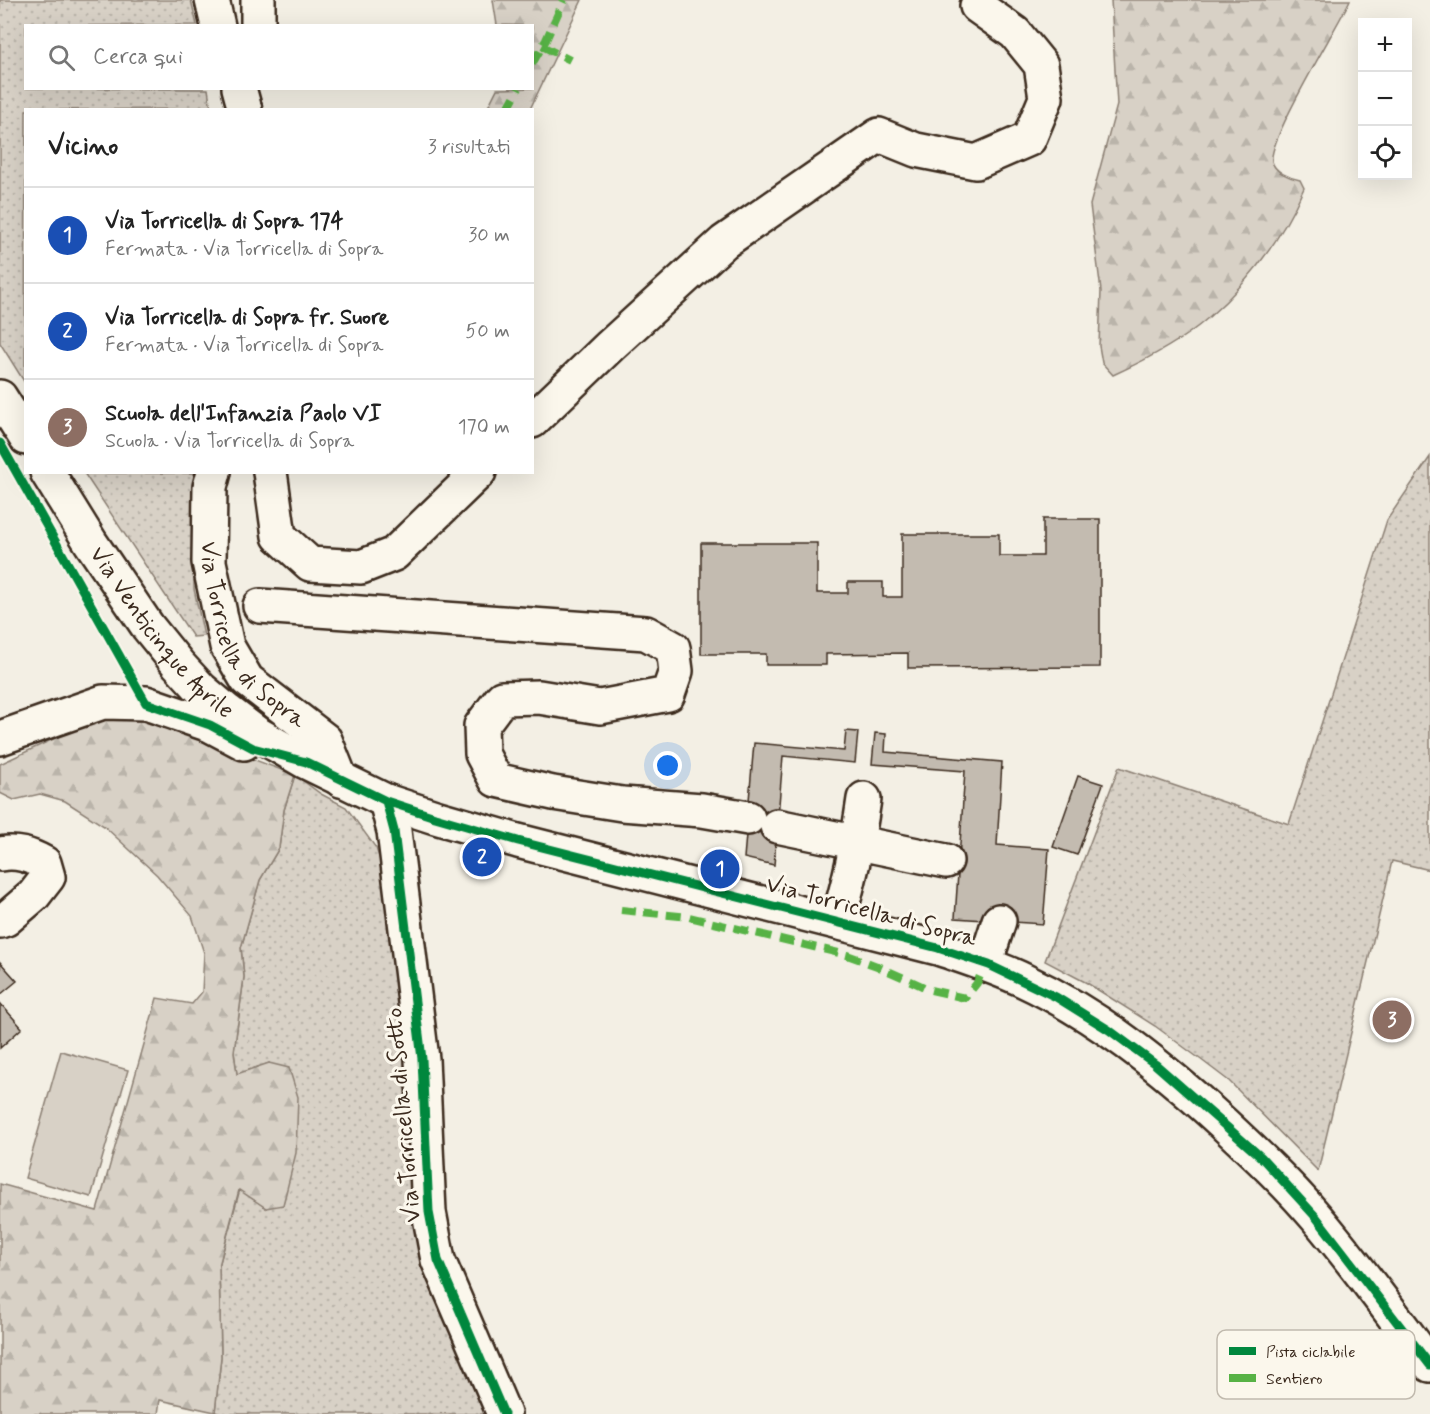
<!DOCTYPE html>
<html lang="it">
<meta charset="utf-8">
<style>
body{margin:0;font-family:Mynerve,sans-serif;background:#f6f6f6;color:#222}
.controls{position:absolute;right:18px;top:18px;display:grid;overflow:hidden;border-radius:0px;box-shadow:0 6px 24px #0002}
.controls button{width:54px;height:54px;display:grid;place-items:center;padding:0;border:0;border-bottom:2px solid #e0e0e0;background:#fff;color:#222;font:30px sans-serif}
.you{position:absolute;left:668px;top:766px;width:21px;height:21px;margin:-15px;border:4px solid #fff;border-radius:50%;background:#1a73e8;box-shadow:0 0 0 9px #1a73e833}
.badge{display:grid;place-items:center;width:39px;height:39px;border-radius:50%;background:#0b8043;color:#fff;font-size:20px;font-weight:700}
.pin{position:absolute;translate:-50% -50%;border:3px solid #fff;box-shadow:0 2px 6px #0006}
.list{margin:0;padding:0;list-style:none}
h2{display:flex;justify-content:space-between;align-items:center;height:78px;margin:0;padding:0 24px;font-size:26px}
h2 small{font-size:20px;font-weight:400;color:#767676}
.list li{display:grid;grid-template-columns:39px 1fr auto;gap:18px;align-items:center;box-sizing:border-box;height:96px;padding:0 24px;border-top:2px solid #e0e0e0}
.list b{display:block;font-size:22px;white-space:nowrap}
.list p{margin:0;font-size:20px;white-space:nowrap;color:#767676}
.list em{font-size:20px;font-style:normal;color:#767676}
.icon{flex:none;width:33px;height:33px;fill:none;stroke:currentColor;stroke-width:2;stroke-linecap:round;stroke-linejoin:round}
.map{position:relative;flex:none;width:1430px;height:1414px;overflow:hidden}
.search{position:absolute;background:#fff;box-shadow:0 6px 24px #0002;left:24px;top:24px;width:510px;height:66px;display:flex;align-items:center;gap:15px;box-sizing:border-box;padding:0 21px;border-radius:0px;color:#767676;font-size:22px}
.panel{position:absolute;background:#fff;box-shadow:0 6px 24px #0002;left:24px;top:108px;width:510px;height:366px;border-radius:0px}
.map>svg:first-child{display:block}
</style>
<div class="map">
<svg width="1430" height="1414" viewBox="0 0 1430 1414">
<defs>
<pattern id="grass-dots" width="8" height="8" patternUnits="userSpaceOnUse" patternTransform="scale(1.5)"><rect width="8" height="8" fill="#d8d1c6"/><path d="M2 2h.1M6 6h.1" fill="none" stroke="#bab4aa" stroke-width="1.8" stroke-linecap="round"/></pattern>
<pattern id="forest-firs" width="22" height="20" patternUnits="userSpaceOnUse" patternTransform="scale(1.5)"><rect width="22" height="20" fill="#d8d1c6"/><path d="M5 1l3.5 6h-7zM16 11l3.5 6h-7z" fill="#bab4aa"/></pattern>
</defs>
<rect width="100%" height="100%" fill="#f3efe4"/>
<filter id="ink" filterUnits="userSpaceOnUse"><feTurbulence type="fractalNoise" baseFrequency=".0167" numOctaves="2"/><feDisplacementMap in="SourceGraphic" scale="12" xChannelSelector="R" yChannelSelector="G"/><feConvolveMatrix kernelMatrix="1 2 1 2 8 2 1 2 1" color-interpolation-filters="sRGB"/></filter>
<g filter="url(#ink)">
<path fill="url(#grass-dots)" stroke="#8a7e72" stroke-width="1.5" d="M 0,0 L 191,0 L 197,25 L 26,26 L 26,88 L 208,89 L 211,109 L 26,110 L 25,383 L 0,343 Z
M 1430,457 L 1430,870 L 1392,861 L 1318,1171 L 1229,1081 L 1200,1059 L 1155,1026 L 1087,983 L 1045,961 L 1119,767 L 1289,824 L 1387,520 Z
M 84,473 L 196,473 L 194,484 L 194,589 L 204,636 L 193,637 Z
M 295,775 L 321,794 L 346,807 L 376,848 L 387,881 L 410,1061 L 487,1414 L 221,1414 L 215,1412 L 221,1357 L 219,1266 L 240,1189 L 266,1208 L 269,1063 L 237,1075 L 234,1052 L 244,977 L 241,948 L 260,880 L 279,848 L 284,810 Z"/>
<path fill="url(#forest-firs)" stroke="#8a7e72" stroke-width="1.5" d="M 493,0 L 582,0 L 530,109 L 487,109 L 497,89 L 532,88 L 532,26 L 497,25 Z
M 1111,0 L 1350,0 C 1337,28 1268,139 1272,161 C 1274,172 1290,178 1300,180 L 1304,188 C 1282,238 1249,282 1208,318 C 1181,342 1146,360 1113,375 L 1102,363 L 1099,346 L 1101,291 L 1090,205 L 1117,105 Z
M 125,711 L 295,775 L 284,810 L 279,848 L 260,880 L 241,948 L 244,977 L 234,1052 L 237,1074 L 269,1063 L 289,1068 L 298,1097 L 296,1153 L 283,1205 L 266,1208 L 239,1190 L 219,1266 L 221,1357 L 215,1412 L 160,1400 L 158,1414 L 0,1414 L 0,1184 L 97,1211 L 157,998 L 192,1004 L 202,992 L 204,953 L 192,916 L 157,875 L 104,826 L 65,801 L 40,794 L 14,800 L 0,793 L 0,764 L 64,734 Z"/>
<path fill="#d8d1c6" stroke="#8a7e72" stroke-width="1.5" d="M 61,1051 L 128,1070 L 91,1197 L 25,1178 Z"/>
<path fill="#c3bbb0" stroke="#3b2a1e" stroke-width="1.5" d="M 1043,519 L 1100,519 L 1100,667 L 908,668 L 908,653 L 826,654 L 826,665 L 766,665 L 766,654 L 701,654 L 701,543 L 817,543 L 817,593 L 848,593 L 848,582 L 883,582 L 883,597 L 902,597 L 902,534 L 999,534 L 999,556 L 1043,556 Z
M 846,731 L 858,732 L 855,763 L 783,756 L 774,865 L 744,858 L 754,743 L 844,751 Z
M 875,733 L 886,734 L 885,752 L 1002,762 L 997,845 L 1049,849 L 1043,924 L 955,918 L 965,771 L 872,764 Z
M 1078,776 L 1103,784 L 1077,855 L 1053,847 Z
M 0,962 L 17,981 L 0,995 Z
M 0,1003 L 22,1028 L 0,1048 Z"/>
<g fill="none" stroke-linecap="round" stroke-linejoin="round">
<g stroke="#3b2a1e" stroke-width="38">
<g id="minor">
<path d="M 212,0 L 218,26"/>
<path d="M 258,26 L 258,0"/>
<path d="M 239,88 L 245,110"/>
<path d="M 0,397 L 26,438"/>
<path d="M 532,421 L 610,346 L 724,242 L 879,135 L 916,150 L 976,162 L 1029,139 L 1046,98 L 1041,65 L 1015,33 L 977,6"/>
<path id="s1" d="M 47,472 L 91,543 L 148,627 L 178,664 L 201,689 L 227,711 L 256,733 L 306,762 L 386,801 L 435,817 L 518,841 L 938,948 C 967,958 996,967 1023,980 C 1098,1015 1163,1068 1223,1123 C 1255,1153 1287,1183 1316,1217 C 1356,1264 1393,1315 1430,1365"/>
<path id="s2" d="M 214,472 L 210,487 L 209,562 L 227,646 L 247,680 L 325,740 L 341,780"/>
<path d="M 270,472 L 279,536 L 310,564 L 361,567 L 394,554 L 479,472"/>
<path d="M 260,606 L 646,633 L 673,648 L 676,671 L 668,694 L 600,707 L 539,697 L 502,698 L 481,726 L 482,754 L 496,780 L 553,793 L 622,804 L 702,810 L 748,818"/>
<path d="M 0,738 L 103,702 L 146,703 L 210,725 L 244,743"/>
<path d="M 386,801 L 394,831 L 422,1059 L 429,1212 L 438,1260 L 504,1414"/>
<path d="M 777,826 L 946,861"/>
<path d="M 0,854 C 17,851 29,855 44,863 L 48,877 L 34,895 L 6,919 L 0,921"/>
<path d="M 837,922 C 850,882 858,841 864,799"/>
<path d="M 985,964 L 999,921"/>
</g>
</g>
<use href="#minor" stroke="#fbf7ec" stroke-width="33"/>
<path stroke="#57b245" stroke-width="8" stroke-dasharray="15 8" stroke-linecap="butt" d="M 542,46 L 570,60
M 532,64 L 546,40 L 564,0
M 507,110 L 519,88
M 621,910 L 689,917 L 847,955 L 877,966 L 931,990 L 965,998 L 977,983 L 985,964"/>
<g stroke="#fbf7ec" stroke-width="13">
<path id="cycleway" d="M 0,443 L 146,703 L 210,725 L 253,748 L 306,762 L 386,801 L 435,817 L 518,841 L 938,948 L 989,965 L 1056,997 L 1109,1030 L 1155,1064 L 1262,1158 L 1316,1217 L 1430,1365
M 386,801 L 394,831 L 422,1059 L 429,1212 L 438,1260 L 504,1414"/>
</g>
<use href="#cycleway" stroke="#00873e" stroke-width="9"/>
</g>
</g>
<g text-anchor="middle" dominant-baseline="central" stroke-width="6" stroke-linejoin="round" paint-order="stroke">
<g font-size="24" fill="#3b2a1e" stroke="#fbf7ec">
<text stroke="none"><textPath href="#s1" startOffset="198">Via Venticinque Aprile</textPath></text>
<text stroke="none"><textPath href="#s2" startOffset="178">Via Torricella di Sopra</textPath></text>
<text transform="translate(871 912) rotate(15)">Via Torricella di Sopra</text>
<text transform="translate(404 1115) rotate(-95)">Via Torricella di Sotto</text>
</g>
</g>
<rect x="1217" y="1330" width="198" height="69" rx="9" fill="#fbf7ec" stroke="#c1baae" stroke-width="1.5"/>
<rect x="1229" y="1347" width="27" height="8" fill="#00873e"/>
<rect x="1229" y="1374" width="27" height="8" fill="#57b245"/>
<g font-size="16" fill="#3b2a1e">
<text x="1266" y="1357">Pista ciclabile</text>
<text x="1266" y="1384">Sentiero</text>
</g>
</svg>
<div class="controls">
<button>+</button>
<button>−</button>
<button><svg class="icon" aria-label="locate" viewBox="0 0 24 24"><circle cx="12" cy="12" r="6"/><path d="M12 2v4M12 18v4M2 12h4M18 12h4"/></svg></button>
</div>
<div class="you"></div>
<div class="pin badge" style="left:720px;top:869px;background:#1a4fb4">1</div>
<div class="pin badge" style="left:482px;top:857px;background:#1a4fb4">2</div>
<div class="pin badge" style="left:1392px;top:1020px;background:#8d6e63">3</div>
<div class="search"><svg class="icon" aria-label="search" viewBox="0 0 24 24"><circle cx="10" cy="10" r="6"/><path d="M15 15l6 6"/></svg>Cerca qui</div>
<section class="panel">
<h2>Vicino<small>3 risultati</small></h2>
<ul class="list">
<li><span class="badge" style="background:#1a4fb4">1</span><div><b>Via Torricella di Sopra 174</b><p>Fermata · Via Torricella di Sopra</p></div><em>30 m</em></li>
<li><span class="badge" style="background:#1a4fb4">2</span><div><b>Via Torricella di Sopra fr. Suore</b><p>Fermata · Via Torricella di Sopra</p></div><em>50 m</em></li>
<li><span class="badge" style="background:#8d6e63">3</span><div><b>Scuola dell'Infanzia Paolo VI</b><p>Scuola · Via Torricella di Sopra</p></div><em>170 m</em></li>
</ul>
</section>
</div>
